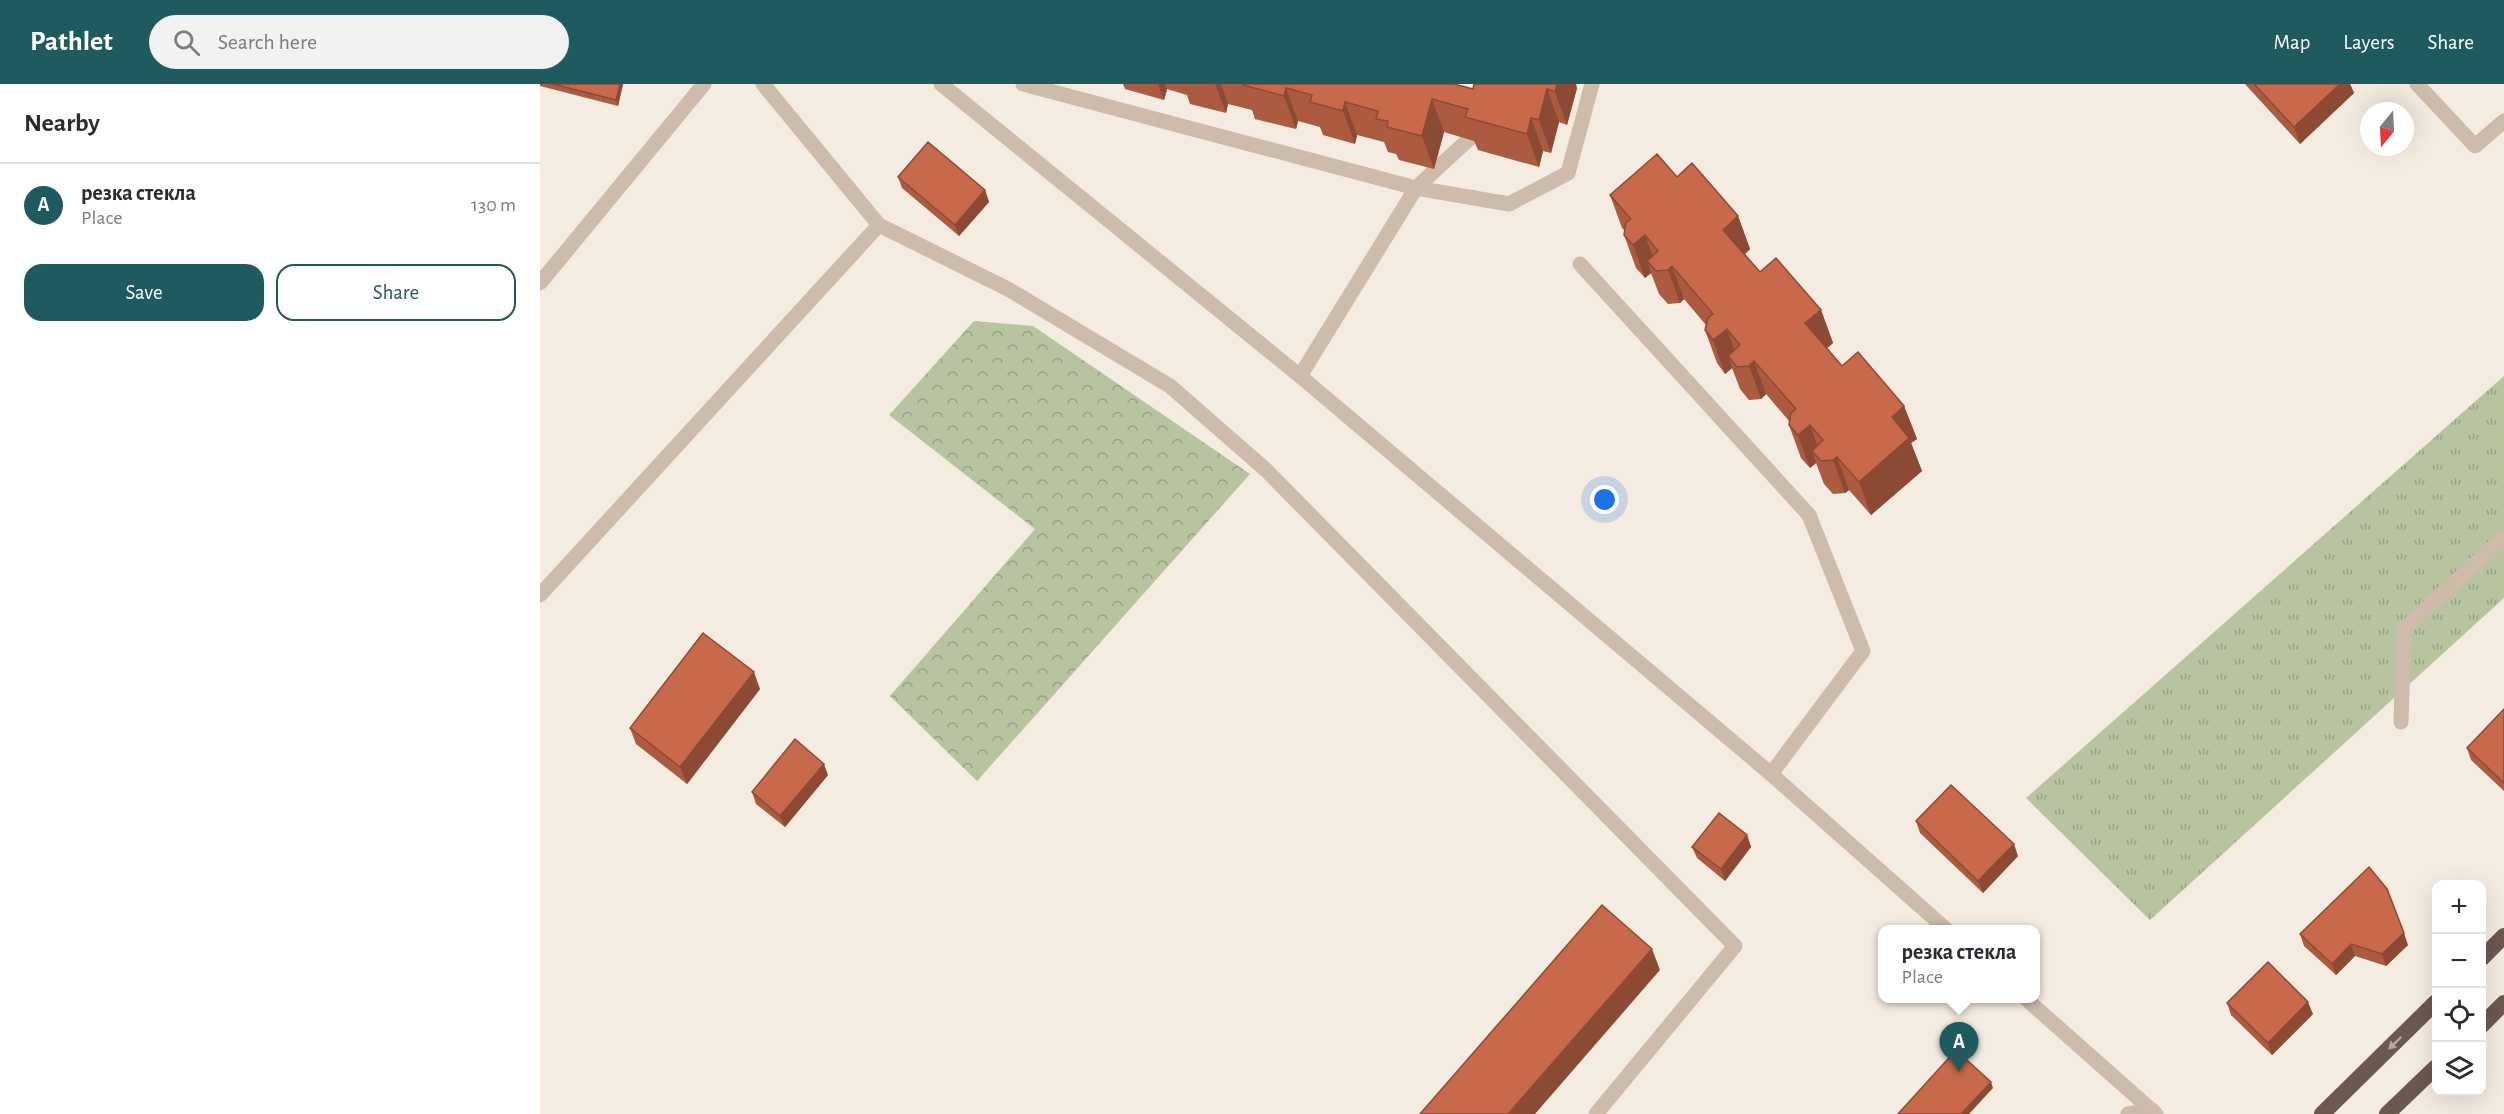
<!DOCTYPE html>
<meta charset="utf-8">
<style>
body{margin:0;font-family:"Alegreya Sans",sans-serif;background:#f2f2f3;color:#2b2b33}
.controls{position:absolute;right:18px;bottom:18px;display:grid;overflow:hidden;border-radius:12px;box-shadow:0 6px 24px #0002}
.controls button{width:54px;height:54px;display:grid;place-items:center;padding:0;border:0;border-bottom:2px solid #e1e1e2;background:#fff;color:#2b2b33;font:30px sans-serif}
.compass{position:absolute;left:1820px;top:18px;width:54px;height:54px;border-radius:50%;background:#fff;box-shadow:0 6px 24px #0002;rotate:198deg}
.you{position:absolute;left:1065px;top:416px;width:21px;height:21px;margin:-15px;border:4px solid #fff;border-radius:50%;background:#1a73e8;box-shadow:0 0 0 9px #1a73e833}
.badge{display:grid;place-items:center;width:39px;height:39px;border-radius:50%;background:#1f5a5e;color:#fff;font-size:20px;font-weight:700}
.pin{position:absolute;translate:-50% -50px;filter:drop-shadow(0 2px 3px #0008)}
.pin::after{content:'';position:absolute;top:32px;width:21px;height:18px;background:inherit;clip-path:polygon(0 0,100% 0,50% 100%)}
.popup{position:absolute;left:1338px;top:841px;width:162px;height:78px;box-sizing:border-box;display:grid;place-content:center;border-radius:12px;background:#fff;filter:drop-shadow(0 2px 4px #0005);font-size:20px;white-space:nowrap;color:#7c7c81}
.popup b{font-size:22px;color:#2b2b33}
.popup::after{content:'';position:absolute;left:50%;top:100%;margin-left:-12px;border:12px solid transparent;border-top-color:#fff}
.list{margin:0;padding:0;list-style:none}
h2{display:flex;justify-content:space-between;align-items:center;height:78px;margin:0;padding:0 24px;font-size:26px}
h2 small{font-size:20px;font-weight:400;color:#7c7c81}
.list li{display:grid;grid-template-columns:39px 1fr auto;gap:18px;align-items:center;box-sizing:border-box;height:84px;padding:0 24px;border-top:2px solid #e1e1e2}
.list b{display:block;font-size:22px;white-space:nowrap}
.list p{margin:0;font-size:20px;white-space:nowrap;color:#7c7c81}
.list em{font-size:20px;font-style:normal;color:#7c7c81}
.actions{display:flex;gap:12px;padding:18px 24px}
.actions a{flex:1;padding:14px 0;border:2px solid #1f5a5e;border-radius:18px;text-align:center;font-size:21px;color:#1f5a5e}
.actions .main{background:#1f5a5e;color:#fff}
.icon{flex:none;width:33px;height:33px;fill:none;stroke:currentColor;stroke-width:2;stroke-linecap:round;stroke-linejoin:round}
.map{position:relative;flex:none;width:1964px;height:1030px;overflow:hidden}
header{display:flex;align-items:center;gap:36px;box-sizing:border-box;height:84px;padding:0 30px;background:#1f5a5e;color:#fff}
header strong{font-size:28px}
nav{display:flex;gap:33px;margin-inline-start:auto;font-size:21px}
.search{width:420px;height:54px;background:#f2f2f3;display:flex;align-items:center;gap:15px;box-sizing:border-box;padding:0 21px;border-radius:33px;color:#7c7c81;font-size:22px}
main{display:flex}
aside{flex:1;background:#fff}
.map>svg:first-child{display:block}
</style>
<header>
<strong>Pathlet</strong>
<div class="search"><svg class="icon" aria-label="search" viewBox="0 0 24 24"><circle cx="10" cy="10" r="6"/><path d="M15 15l6 6"/></svg>Search here</div>
<nav><a>Map</a><a>Layers</a><a>Share</a></nav>
</header>
<main>
<aside>
<h2>Nearby<small></small></h2>
<ul class="list">
<li><span class="badge">A</span><div><b>резка стекла</b><p>Place</p></div><em>130 m</em></li>
</ul>
<div class="actions"><a class="main">Save</a><a>Share</a></div>
</aside>
<div class="map">
<svg width="1964" height="1030" viewBox="0 0 1964 1030">
<defs>
<pattern id="grass-tufts" width="24" height="20" patternUnits="userSpaceOnUse" patternTransform="scale(1.5)"><rect width="24" height="20" fill="#b8c4a0"/><path d="M3 7l-1-3M5 7V3M7 7l1-3M15 17l-1-3M17 17v-4M19 17l1-3" fill="none" stroke="#97a083"/></pattern>
<pattern id="forest-crowns" width="20" height="18" patternUnits="userSpaceOnUse" patternTransform="scale(1.5)"><rect width="20" height="18" fill="#b8c4a0"/><path d="M2 6a3 3 0 1 1 6 0M12 15a3 3 0 1 1 6 0" fill="none" stroke="#97a083"/></pattern>
</defs>
<rect width="100%" height="100%" fill="#f4ebe1"/>
<path fill="url(#grass-tufts)" d="M 1964,292 L 1964,514 L 1610,836 L 1486,714 Z"/>
<path fill="url(#forest-crowns)" d="M 434,237 L 493,242 L 710,390 L 437,697 L 350,612 L 495,445 L 349,331 Z"/>
<g fill="none" stroke-linecap="round" stroke-linejoin="round">
<path stroke="#cdbbac" stroke-width="15" d="M 483,0 L 876,104 L 969,120 L 1028,89 L 1052,0
M 1877,0 L 1935,62 L 1964,37
M 339,141 L 468,205 L 630,302 L 726,386 L 1195,862 L 1056,1030
M 1040,180 L 1269,431 L 1323,567 L 1231,690
M 760,292 L 876,104 L 929,55
M 0,511 L 339,141 L 223,0
M 1861,638 L 1864,545 L 1964,453
M 1588,1030 L 1612,1026"/>
<path stroke="#cdbbac" stroke-width="15" d="M 401,0 L 760,292 L 1231,690 L 1407,846
M 0,199 L 164,0
M 1485,914 L 1616,1030"/>
<path stroke="#6c584f" stroke-width="16" d="M 1942,874 L 1964,852
M 1942,941 L 1964,919
M 1782,1030 L 1896,918
M 1847,1030 L 1896,983"/>
</g>
<path fill="#ac5a40" d="M 0,0 L 83,0 L 78,22 L 0,2 Z
M 583,0 L 914,0 L 933,5 L 1037,4 L 1027,41 L 1019,38 L 1011,69 L 1003,67 L 999,83 L 938,66 L 934,57 L 904,48 L 894,85 L 859,76 L 856,70 L 848,68 L 844,58 L 817,51 L 815,60 L 783,51 L 780,43 L 758,37 L 756,45 L 715,35 L 712,26 L 688,20 L 686,29 L 650,20 L 647,11 L 627,5 L 624,16 L 585,5 Z
M 1705,0 L 1810,0 L 1814,9 L 1760,60 Z
M 358,93 L 445,106 L 449,118 L 419,152 L 362,104 Z
M 1137,93 L 1198,132 L 1210,165 L 1205,170 L 1220,188 L 1281,226 L 1293,259 L 1287,264 L 1302,282 L 1364,322 L 1377,355 L 1371,359 L 1382,387 L 1331,431 L 1309,406 L 1305,409 L 1293,410 L 1284,400 L 1276,379 L 1270,384 L 1261,374 L 1249,341 L 1249,337 L 1226,310 L 1221,315 L 1209,316 L 1200,305 L 1192,284 L 1185,290 L 1177,279 L 1165,246 L 1166,241 L 1144,215 L 1140,219 L 1128,220 L 1119,210 L 1111,189 L 1105,194 L 1096,184 L 1084,151 L 1085,147 L 1082,144 L 1070,111 Z
M 220,605 L 147,700 L 96,660 L 90,644 Z
M 1964,625 L 1964,707 L 1931,676 L 1927,664 Z
M 288,691 L 245,743 L 216,720 L 212,708 Z
M 1376,737 L 1478,772 L 1443,809 L 1380,749 Z
M 1207,751 L 1211,763 L 1185,797 L 1157,774 L 1152,763 Z
M 1760,850 L 1868,861 L 1846,882 L 1815,872 L 1796,891 L 1764,862 Z
M 1687,919 L 1773,930 L 1732,971 L 1691,931 Z"/>
<path fill="#8c4a34" d="M 80,0 L 83,0 L 78,22 L 76,16 Z
M 618,0 L 625,0 L 627,5 L 624,16 Z
M 675,0 L 681,0 L 688,20 L 686,29 Z
M 1017,0 L 1036,0 L 1037,4 L 1027,41 L 1015,8 Z
M 1800,0 L 1810,0 L 1814,9 L 1760,60 L 1754,43 Z
M 746,4 L 758,37 L 756,45 L 744,12 Z
M 1007,5 L 1019,38 L 1011,69 L 999,36 Z
M 892,15 L 904,48 L 894,85 L 882,52 Z
M 805,18 L 817,51 L 815,60 L 803,27 Z
M 991,34 L 1003,67 L 999,83 L 987,50 Z
M 445,106 L 449,118 L 419,152 L 415,141 Z
M 1198,132 L 1210,165 L 1195,179 L 1183,146 Z
M 1105,151 L 1117,184 L 1107,177 L 1111,189 L 1105,194 L 1093,161 Z
M 1132,182 L 1144,215 L 1140,219 L 1128,186 Z
M 1281,226 L 1293,259 L 1278,272 L 1265,239 Z
M 1187,245 L 1199,278 L 1188,272 L 1192,284 L 1185,290 L 1173,256 Z
M 1214,277 L 1226,310 L 1221,315 L 1209,282 Z
M 1364,322 L 1377,355 L 1371,359 L 1382,387 L 1331,431 L 1319,398 L 1352,333 Z
M 1270,341 L 1282,374 L 1272,367 L 1276,379 L 1270,384 L 1258,351 Z
M 1297,373 L 1309,406 L 1305,409 L 1293,376 Z
M 214,588 L 220,605 L 147,700 L 140,683 Z
M 284,680 L 288,691 L 245,743 L 240,732 Z
M 1207,751 L 1211,763 L 1185,797 L 1181,785 Z
M 1474,760 L 1478,772 L 1443,809 L 1438,797 Z
M 1864,849 L 1868,861 L 1846,882 L 1842,870 Z
M 1811,860 L 1815,872 L 1796,891 L 1792,880 Z
M 1112,865 L 1120,886 L 995,1030 L 968,1030 Z
M 1768,918 L 1773,930 L 1732,971 L 1728,959 Z
M 1451,998 L 1453,1004 L 1429,1030 L 1421,1030 Z"/>
<path fill="#c8694b" stroke="#8c4a34" stroke-width="1.5" d="M 13,0 L 80,0 L 76,16 Z
M 703,0 L 914,0 L 933,5 L 934,0 L 1017,0 L 1015,8 L 1007,5 L 999,36 L 991,34 L 987,50 L 925,33 L 928,25 L 892,15 L 882,52 L 847,43 L 848,37 L 836,35 L 838,27 L 805,18 L 803,27 L 770,18 L 772,11 L 746,4 L 744,12 L 703,1 Z
M 1714,0 L 1800,0 L 1754,43 Z
M 388,58 L 445,106 L 415,141 L 358,93 Z
M 1117,70 L 1137,93 L 1152,79 L 1198,132 L 1183,146 L 1220,188 L 1236,174 L 1281,226 L 1265,239 L 1302,282 L 1318,268 L 1364,322 L 1352,333 L 1369,354 L 1319,398 L 1297,373 L 1293,376 L 1281,377 L 1272,367 L 1283,356 L 1270,341 L 1258,351 L 1249,341 L 1251,329 L 1256,325 L 1214,277 L 1209,282 L 1197,283 L 1188,272 L 1200,261 L 1187,245 L 1173,256 L 1165,246 L 1168,234 L 1173,230 L 1132,182 L 1128,186 L 1116,187 L 1107,177 L 1118,167 L 1105,151 L 1093,161 L 1084,151 L 1086,138 L 1091,135 L 1070,111 Z
M 163,549 L 214,588 L 140,683 L 90,644 Z
M 1964,625 L 1964,699 L 1927,664 Z
M 255,655 L 284,680 L 240,732 L 212,708 Z
M 1411,701 L 1474,760 L 1438,797 L 1376,737 Z
M 1179,729 L 1207,751 L 1181,785 L 1152,763 Z
M 1829,783 L 1847,805 L 1864,849 L 1842,870 L 1811,860 L 1792,880 L 1760,850 Z
M 1062,821 L 1112,865 L 968,1030 L 880,1030 Z
M 1728,878 L 1768,918 L 1728,959 L 1687,919 Z
M 1416,966 L 1451,998 L 1421,1030 L 1358,1030 Z"/>
<defs><path id="oneway-solid" d="M-6-.8H1V-3.2L6.5 0L1 3.2V.8H-6Z" transform="scale(1.5)"/></defs>
<use fill="#b4a69e" href="#oneway-solid" transform="translate(1855 959) rotate(136)"/>
</svg>
<div class="controls">
<button>+</button>
<button>−</button>
<button><svg class="icon" aria-label="locate" viewBox="0 0 24 24"><circle cx="12" cy="12" r="6"/><path d="M12 2v4M12 18v4M2 12h4M18 12h4"/></svg></button>
<button><svg class="icon" aria-label="layers" viewBox="0 0 24 24"><path d="M12 4l9 5-9 5-9-5zM3 14l9 5 9-5"/></svg></button>
</div>
<svg class="compass" viewBox="-18 -18 36 36"><path d="M0-13l5 13h-10z" fill="#e53935"/><path d="M0 13l5-13h-10z" fill="#7c7c81"/></svg>
<div class="you"></div>
<div class="pin badge" style="left:1419px;top:988px">A</div>
<div class="popup"><b>резка стекла</b>Place</div>
</div>
</main>
